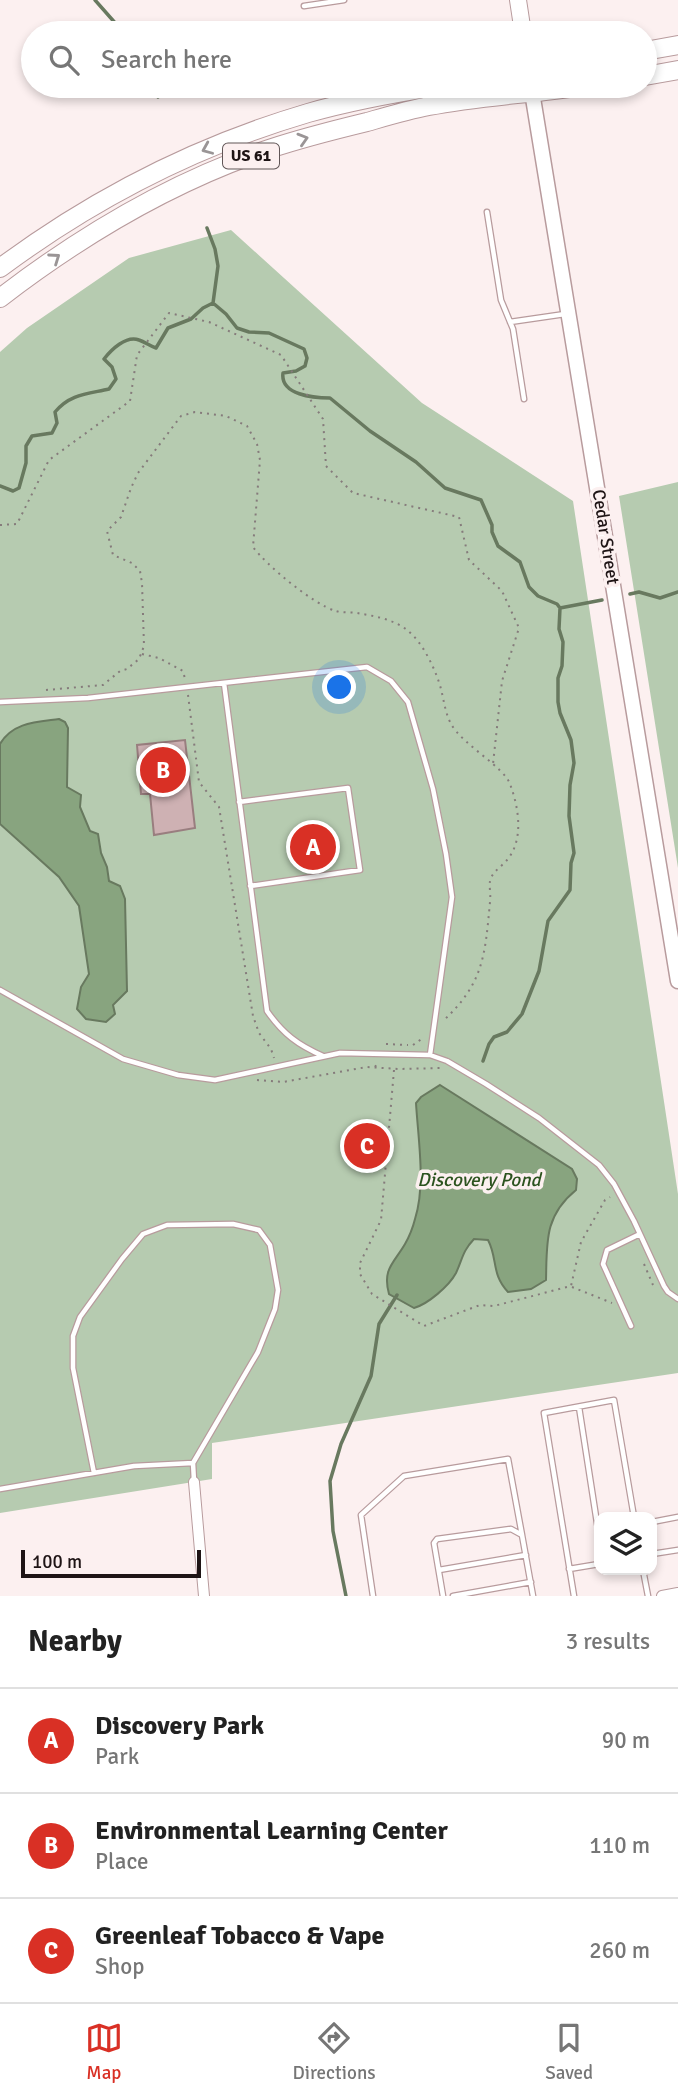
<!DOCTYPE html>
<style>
body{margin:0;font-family:Signika,sans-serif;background:#f6f6f6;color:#222}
.controls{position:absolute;right:21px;bottom:21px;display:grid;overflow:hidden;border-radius:14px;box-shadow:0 4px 10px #0003}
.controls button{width:63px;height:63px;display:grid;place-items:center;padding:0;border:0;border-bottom:2px solid #e0e0e0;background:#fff;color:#222;font:35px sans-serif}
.scale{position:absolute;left:21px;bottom:18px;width:180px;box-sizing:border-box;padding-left:7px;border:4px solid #1e1415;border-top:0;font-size:19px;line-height:24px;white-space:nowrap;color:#1e1415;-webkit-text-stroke:5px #fcf0f0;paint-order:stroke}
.you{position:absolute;left:340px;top:688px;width:24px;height:24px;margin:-18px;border:5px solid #fff;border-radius:50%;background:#1a73e8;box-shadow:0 0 0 10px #1a73e833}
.badge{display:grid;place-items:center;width:46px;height:46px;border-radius:50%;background:#d93025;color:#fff;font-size:23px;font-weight:700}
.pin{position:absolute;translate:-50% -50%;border:4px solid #fff;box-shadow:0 2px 7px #0006}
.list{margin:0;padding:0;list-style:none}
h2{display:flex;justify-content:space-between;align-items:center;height:91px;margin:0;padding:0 28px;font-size:30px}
h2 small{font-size:23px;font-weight:400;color:#767676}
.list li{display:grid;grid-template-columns:46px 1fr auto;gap:21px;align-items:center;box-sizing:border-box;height:105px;padding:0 28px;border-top:2px solid #e0e0e0}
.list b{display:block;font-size:26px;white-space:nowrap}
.list p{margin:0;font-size:23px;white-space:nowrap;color:#767676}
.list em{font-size:23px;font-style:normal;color:#767676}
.icon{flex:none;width:38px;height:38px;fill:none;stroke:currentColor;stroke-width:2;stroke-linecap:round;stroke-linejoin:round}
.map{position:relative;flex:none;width:678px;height:1596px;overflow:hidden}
.search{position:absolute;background:#fff;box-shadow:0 4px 10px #0003;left:21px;right:21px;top:21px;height:77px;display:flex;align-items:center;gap:18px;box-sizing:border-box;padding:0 24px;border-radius:38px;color:#767676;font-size:26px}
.sheet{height:406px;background:#fff}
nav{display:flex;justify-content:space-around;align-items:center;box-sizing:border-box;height:98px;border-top:2px solid #e0e0e0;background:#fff;font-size:19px;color:#767676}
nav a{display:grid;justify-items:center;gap:4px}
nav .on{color:#d93025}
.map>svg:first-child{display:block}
</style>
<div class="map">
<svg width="678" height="1596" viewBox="0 0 678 1596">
<rect width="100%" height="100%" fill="#fcf0f0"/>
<path fill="#b6cbb0" d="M 231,230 L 422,403 L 573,501 L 678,1194 L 678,1373 L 212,1443 L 212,1479 L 0,1513 L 0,352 L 27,328 L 129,258 Z
M 678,482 L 678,868 L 619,496 Z"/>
<path fill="#88a47f" stroke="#68795f" stroke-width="2" d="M 59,719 L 65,722 L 68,728 L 67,787 L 81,795 L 80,807 L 90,831 L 98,834 L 101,853 L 107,867 L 109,881 L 120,886 L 125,899 L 127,991 L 113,1005 L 115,1014 L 106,1022 L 86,1019 L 77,1009 L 81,987 L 89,974 L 79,906 L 59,877 L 0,824 L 0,744 C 13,722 37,722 59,719 Z
M 440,1085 L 572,1169 L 577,1179 L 576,1190 C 544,1216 547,1243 546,1280 L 531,1289 L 508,1292 C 491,1274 498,1259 488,1240 L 474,1239 C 462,1252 463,1258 456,1273 C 449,1286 428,1304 414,1308 L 389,1294 C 382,1269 394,1263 405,1244 C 409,1237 413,1227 415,1219 C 426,1185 418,1138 416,1103 L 421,1097 Z"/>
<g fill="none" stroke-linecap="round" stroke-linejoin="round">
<path stroke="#68795f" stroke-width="3.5" d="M 95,0 L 124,33
M 153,86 L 158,97
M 207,228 L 215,249 L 218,266 L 213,303
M 213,303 L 226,314 L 237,328 L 249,332 L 269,333 L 304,349 L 307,358 L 305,366 L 296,371 L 283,373 C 280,395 314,398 330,398 L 370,431 L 416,462 L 445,488 L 481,500 L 492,525 L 492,532 L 498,546 L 520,562 L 529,587 L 538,596 L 557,604 L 560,608 L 602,600
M 0,486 L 13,491 L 19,488 L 26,463 L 26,446 L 32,436 L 52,433 L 57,423 L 55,412 C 70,394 87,394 109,389 L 116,379 L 112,367 L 104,359 C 111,350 126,335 139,340 C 145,342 150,346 156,348 L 168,328 L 191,319 L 203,308 L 213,303
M 630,594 L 639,592 L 660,598 L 678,592
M 483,1061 L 489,1044 L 494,1037 L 507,1032 L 522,1014 L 539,971 L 548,921 L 570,890 L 571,863 L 574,853 L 569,816 L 570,785 L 574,763 L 571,740 L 560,713 L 558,702 L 558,678 L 562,666 L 563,642 L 559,629 L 560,608
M 346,1596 L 333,1531 L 330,1481 L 341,1444 L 371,1376 L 379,1324 L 397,1295"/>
</g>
<path fill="#ceb1b3" stroke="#997e7f" stroke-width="2" d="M 185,740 L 195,828 L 154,835 L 150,794 L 141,794 L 137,745 Z"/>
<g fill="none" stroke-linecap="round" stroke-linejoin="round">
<g stroke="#b89b9d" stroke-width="7">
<path id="lane" d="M 304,6 L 344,0
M 487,212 L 501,300 L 513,329 L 524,399
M 510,322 L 565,314
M 224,683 L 267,1011 C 283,1034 298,1045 323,1056
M 0,702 L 88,698 L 367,667 L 391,681 L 408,702 L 433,789 L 446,854 L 452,897 L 430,1055
M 239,802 L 348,788 L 360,870 L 250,886
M 0,990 L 123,1059 L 178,1075 L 215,1080 L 340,1053 L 430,1055 L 447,1061 L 486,1084 L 539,1118 L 599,1165 L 614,1184 L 634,1221 L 664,1286 L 668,1292 L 678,1299
M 631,1326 L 603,1264 L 607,1250 L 640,1234
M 579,1407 L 599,1536
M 94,1473 L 73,1368 L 73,1336 L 80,1317 L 122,1259 L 143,1234 L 167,1225 L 233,1224 L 259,1230 L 270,1245 L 278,1290 L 275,1309 L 258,1352 L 193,1463
M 0,1489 L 134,1466 L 193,1463 L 194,1481
M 652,1522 L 678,1517
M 652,1554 L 678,1550
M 569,1569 L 599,1564
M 439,1570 L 526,1555
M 643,1570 L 648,1596
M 373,1596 L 361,1515 L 404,1476 L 508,1459 L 522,1535
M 443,1596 L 434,1543 L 437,1539 L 511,1529 L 522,1535 L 533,1596
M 453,1596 L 531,1582
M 574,1596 L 544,1413 L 614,1400 L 634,1517"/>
</g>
<g stroke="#b89b9d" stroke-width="12">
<path id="street" d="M 194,1482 L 204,1596
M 662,1596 L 678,1593"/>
</g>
<g stroke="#b89b9d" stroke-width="17">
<path id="secondary" d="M 532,92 L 678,981"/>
</g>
<g stroke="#b89b9d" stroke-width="18">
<path id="primary" d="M 518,0 L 523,33"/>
</g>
<g stroke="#b89b9d" stroke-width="20">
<path id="highway" d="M 645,51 L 678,45
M 645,76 L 678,70
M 0,268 C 93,199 196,146 308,113 C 350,101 394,93 438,86
M 0,298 C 82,235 171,182 269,149 C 302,138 334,130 367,122 C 388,116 408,110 429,106 C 480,96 532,94 583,86"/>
</g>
<path stroke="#857b7b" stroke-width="2" stroke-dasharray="2 5" stroke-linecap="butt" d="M 0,525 L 17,524 L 49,460 L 130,401 L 137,355 L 169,313 L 209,322 L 281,355 L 323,419 L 326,466 L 353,493 L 459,517 L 469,560 L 502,591 L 519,628 L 502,681 L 493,764
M 142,654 L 159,658 L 183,671 L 185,679
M 46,690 L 103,685 L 120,671 L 127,669 L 139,659 L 144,646 L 142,583 L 140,571 L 132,563 L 113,555 L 107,531 L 121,517 L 131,488 L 138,473 L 181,416 L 195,412 L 226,416 L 247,426 L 257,444 L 260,460 L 253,547 C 266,565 314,605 336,611 C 343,613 350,612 357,613 C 374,616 393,619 407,630 C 422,641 436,670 441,689 C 444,701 445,712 451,724 C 463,745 504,767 510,784 C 519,808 524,840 507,860 C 501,867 492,872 490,881 C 489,887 491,895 490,902 C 485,955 484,983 443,1021
M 188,695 L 199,782 L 219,807 L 253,1016 L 259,1033 L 271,1049 L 274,1058
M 386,1044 L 408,1045
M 413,1045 L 423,1038
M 375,1067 L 378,1062
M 394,1070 L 381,1220 L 360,1263 L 360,1274 L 372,1294 L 424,1326 L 480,1305 L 494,1306 L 571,1286 L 581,1242 L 605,1200 L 610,1197
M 257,1080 L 283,1082 L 367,1067 L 399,1069 L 442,1068
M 644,1264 L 653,1285
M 572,1287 L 612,1303"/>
<use href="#lane" stroke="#fff" stroke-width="4.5"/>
<use href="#street" stroke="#fff" stroke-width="10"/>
<use href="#secondary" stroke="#fff" stroke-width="14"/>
<use href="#primary" stroke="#fff" stroke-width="16"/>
<use href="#highway" stroke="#fff" stroke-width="18"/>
</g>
<defs><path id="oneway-chevron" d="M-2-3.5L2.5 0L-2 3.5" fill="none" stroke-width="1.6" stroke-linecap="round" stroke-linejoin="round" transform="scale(1.75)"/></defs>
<g stroke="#9a9596">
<use href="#oneway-chevron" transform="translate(303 139) rotate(-17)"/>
<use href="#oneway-chevron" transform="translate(207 149) rotate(157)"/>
<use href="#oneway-chevron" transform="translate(55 258) rotate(-35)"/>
</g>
<g text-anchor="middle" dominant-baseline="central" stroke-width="7" stroke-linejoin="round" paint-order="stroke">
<rect fill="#fcf0f0" stroke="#615657" stroke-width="2" x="223" y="143.5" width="56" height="25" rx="5"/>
<g font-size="16" font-weight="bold" fill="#1e1415">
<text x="251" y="156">US 61</text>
</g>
<g font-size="18" fill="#1e1415" stroke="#fcf0f0">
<text transform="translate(606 537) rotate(81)">Cedar Street</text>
</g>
<g font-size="19" font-style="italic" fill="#2c531f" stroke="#fcf0f0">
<text x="479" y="1180">Discovery Pond</text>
</g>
</g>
</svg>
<div class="controls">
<button><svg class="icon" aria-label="layers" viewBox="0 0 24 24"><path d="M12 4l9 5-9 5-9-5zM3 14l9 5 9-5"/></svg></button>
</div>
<div class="scale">100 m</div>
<div class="you"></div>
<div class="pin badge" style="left:313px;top:847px">A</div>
<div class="pin badge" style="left:163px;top:770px">B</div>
<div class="pin badge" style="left:367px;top:1146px">C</div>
<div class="search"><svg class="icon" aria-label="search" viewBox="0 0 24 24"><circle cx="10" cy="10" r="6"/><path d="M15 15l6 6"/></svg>Search here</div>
</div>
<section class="sheet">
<h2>Nearby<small>3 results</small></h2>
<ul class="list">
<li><span class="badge">A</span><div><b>Discovery Park</b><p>Park</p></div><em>90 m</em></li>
<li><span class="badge">B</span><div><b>Environmental Learning Center</b><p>Place</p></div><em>110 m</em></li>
<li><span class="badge">C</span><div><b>Greenleaf Tobacco &amp; Vape</b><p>Shop</p></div><em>260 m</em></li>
</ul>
</section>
<nav>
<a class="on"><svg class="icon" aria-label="map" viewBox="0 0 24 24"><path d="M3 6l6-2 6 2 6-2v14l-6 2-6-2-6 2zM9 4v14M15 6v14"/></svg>Map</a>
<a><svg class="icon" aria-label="directions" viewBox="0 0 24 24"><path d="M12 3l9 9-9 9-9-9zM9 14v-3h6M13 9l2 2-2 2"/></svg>Directions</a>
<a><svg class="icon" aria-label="saved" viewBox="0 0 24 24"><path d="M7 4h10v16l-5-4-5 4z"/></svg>Saved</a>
</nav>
